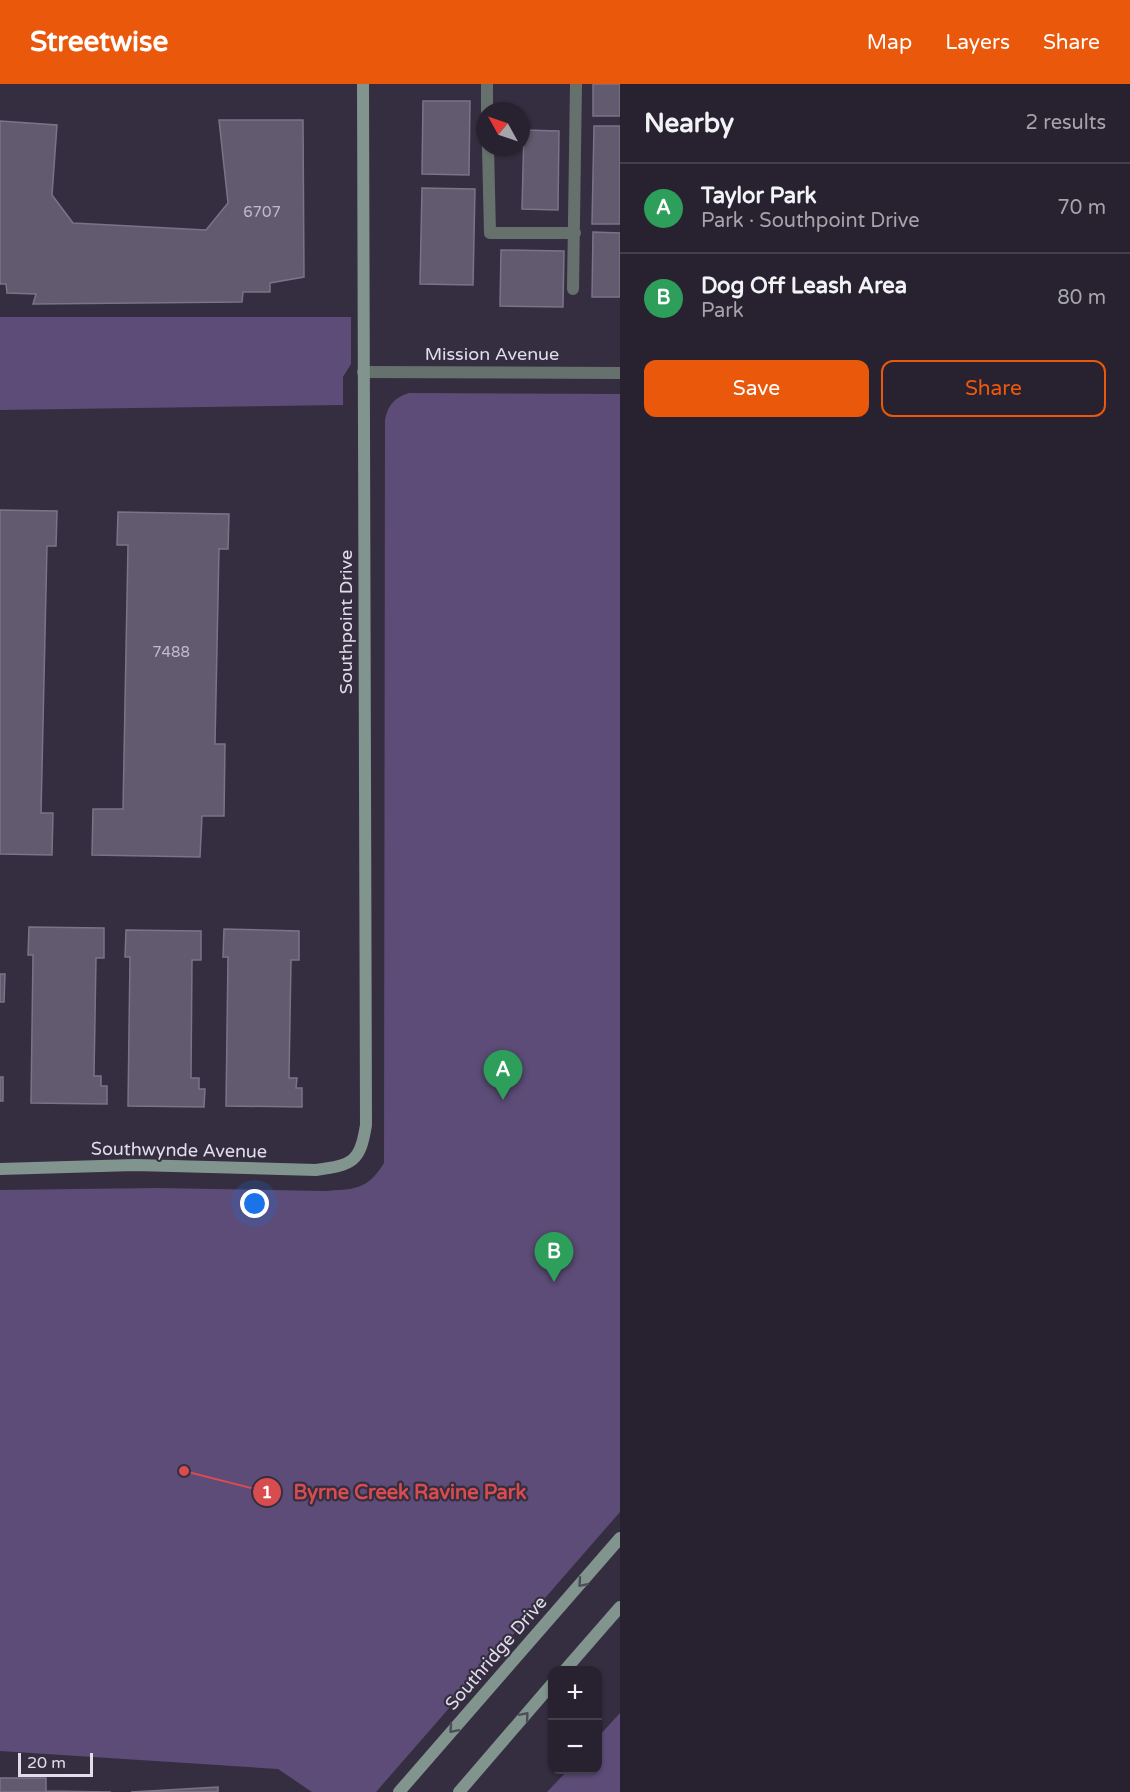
<!DOCTYPE html>
<meta charset="utf-8">
<style>
body{margin:0;font-family:"Varela Round",sans-serif;background:#302a38;color:#f1f3f6}
.controls{position:absolute;right:18px;bottom:18px;display:grid;overflow:hidden;border-radius:12px;box-shadow:0 2px 4px #0004}
.controls button{width:54px;height:54px;display:grid;place-items:center;padding:0;border:0;border-bottom:2px solid #443f4c;background:#282230;color:#f1f3f6;font:30px sans-serif}
.compass{position:absolute;left:476px;top:18px;width:54px;height:54px;border-radius:50%;background:#282230;box-shadow:0 2px 4px #0004;rotate:310deg}
.scale{position:absolute;left:18px;bottom:15px;width:75px;box-sizing:border-box;padding-left:6px;border:3px solid #e1dde9;border-top:0;font-size:16px;line-height:21px;white-space:nowrap;color:#e1dde9;-webkit-text-stroke:4px #352e40;paint-order:stroke}
.you{position:absolute;left:255px;top:1120px;width:21px;height:21px;margin:-15px;border:4px solid #fff;border-radius:50%;background:#1a73e8;box-shadow:0 0 0 9px #1a73e833}
.badge{display:grid;place-items:center;width:39px;height:39px;border-radius:50%;background:#ea580c;color:#fff;font-size:20px;font-weight:700}
.pin{position:absolute;translate:-50% -50px;filter:drop-shadow(0 2px 3px #0008)}
.pin::after{content:'';position:absolute;top:32px;width:21px;height:18px;background:inherit;clip-path:polygon(0 0,100% 0,50% 100%)}
.list{margin:0;padding:0;list-style:none}
h2{display:flex;justify-content:space-between;align-items:center;height:78px;margin:0;padding:0 24px;font-size:26px}
h2 small{font-size:20px;font-weight:400;color:#a5a4ab}
.list li{display:grid;grid-template-columns:39px 1fr auto;gap:18px;align-items:center;box-sizing:border-box;height:90px;padding:0 24px;border-top:2px solid #443f4c}
.list b{display:block;font-size:22px;white-space:nowrap}
.list p{margin:0;font-size:20px;white-space:nowrap;color:#a5a4ab}
.list em{font-size:20px;font-style:normal;color:#a5a4ab}
.actions{display:flex;gap:12px;padding:18px 24px}
.actions a{flex:1;padding:14px 0;border:2px solid #ea580c;border-radius:12px;text-align:center;font-size:21px;color:#ea580c}
.actions .main{background:#ea580c;color:#fff}
.map{position:relative;flex:none;width:620px;height:1708px;overflow:hidden}
header{display:flex;align-items:center;gap:36px;box-sizing:border-box;height:84px;padding:0 30px;background:#ea580c;color:#fff}
header strong{font-size:28px}
nav{display:flex;gap:33px;margin-inline-start:auto;font-size:21px}
main{display:flex}
aside{flex:1;background:#282230}
.map>svg:first-child{display:block}
</style>
<header>
<strong>Streetwise</strong>
<nav><a>Map</a><a>Layers</a><a>Share</a></nav>
</header>
<main>
<div class="map">
<svg width="620" height="1708" viewBox="0 0 620 1708">
<rect width="100%" height="100%" fill="#352e40"/>
<path fill="#5c4c77" d="M 0,233 L 351,233 L 351,280 L 343,293 L 343,321 L 0,326 Z
M 409,309 L 620,310 L 620,1428 L 376,1708 L 312,1708 L 278,1685 L 0,1667 L 0,1106 L 158,1104 L 324,1107 C 353,1105 367,1107 384,1079 L 385,336 C 387,322 395,313 409,309 Z
M 620,1629 L 620,1708 L 547,1708 L 568,1686 L 598,1686 L 598,1653 Z"/>
<path fill="#625b6f" stroke="#7b7489" stroke-width="1.5" d="M 593,0 L 620,0 L 620,32 L 593,32 Z
M 423,17 L 470,17 L 469,91 L 422,90 Z
M 219,36 L 303,36 L 304,193 L 270,199 L 270,208 L 243,208 L 242,218 L 33,220 L 36,210 L 7,209 L 6,200 L 0,200 L 0,37 L 57,41 L 52,111 L 73,139 L 206,146 L 228,119 Z
M 594,42 L 620,42 L 620,140 L 592,140 Z
M 524,46 L 559,47 L 558,126 L 522,125 Z
M 422,104 L 475,105 L 473,201 L 420,200 Z
M 593,148 L 620,149 L 620,213 L 592,213 Z
M 501,166 L 564,167 L 563,223 L 500,222 Z
M 0,426 L 57,427 L 56,462 L 47,462 L 41,729 L 53,729 L 52,771 L 0,770 Z
M 118,428 L 229,430 L 228,465 L 219,465 L 215,660 L 225,660 L 224,732 L 202,732 L 200,773 L 92,771 L 93,725 L 123,725 L 128,461 L 117,461 Z
M 29,843 L 104,844 L 104,874 L 96,874 L 94,992 L 101,992 L 101,1002 L 107,1002 L 107,1020 L 31,1019 L 33,871 L 28,871 Z
M 224,845 L 299,847 L 299,876 L 291,876 L 289,994 L 297,994 L 296,1004 L 302,1004 L 302,1023 L 226,1022 L 228,873 L 223,873 Z
M 126,846 L 201,847 L 201,876 L 192,876 L 191,994 L 199,994 L 199,1005 L 205,1005 L 204,1023 L 128,1022 L 130,873 L 125,873 Z
M 0,890 L 5,890 L 4,918 L 0,918 Z
M 0,993 L 3,993 L 3,1017 L 0,1017 Z
M 0,1694 L 46,1694 L 46,1707 L 111,1708 L 0,1708 Z
M 218,1703 L 218,1708 L 131,1708 Z"/>
<g fill="none" stroke-linecap="round" stroke-linejoin="round">
<path stroke="#66716d" stroke-width="12" d="M 487,0 L 487,27
M 488,63 L 490,149 L 575,149
M 573,205 L 576,0
M 363,288 L 620,289"/>
<path stroke="#82948e" stroke-width="12" d="M 0,1085 L 135,1081 L 316,1086 C 353,1081 360,1078 366,1041 L 363,0
M 565,1586 L 620,1523
M 399,1708 L 620,1454
M 459,1708 L 552,1600"/>
</g>
<defs><path id="oneway-chevron" d="M-2-3.5L2.5 0L-2 3.5" fill="none" stroke-width="1.6" stroke-linecap="round" stroke-linejoin="round" transform="scale(1.5)"/></defs>
<g stroke="#4c4d57">
<use href="#oneway-chevron" transform="translate(582 1499) rotate(131)"/>
<use href="#oneway-chevron" transform="translate(525 1632) rotate(-49)"/>
<use href="#oneway-chevron" transform="translate(453 1645) rotate(131)"/>
</g>
<g text-anchor="middle" dominant-baseline="central" stroke-width="4.5" stroke-linejoin="round" paint-order="stroke">
<g font-size="15" fill="#c1bcca">
<text x="262" y="128">6707</text>
<text x="171" y="568">7488</text>
</g>
<g font-size="18" fill="#e1dde9" stroke="#352e40">
<text x="492" y="270">Mission Avenue</text>
<text transform="translate(346 538) rotate(-90)">Southpoint Drive</text>
<text transform="translate(179 1066) rotate(1)">Southwynde Avenue</text>
<text transform="translate(496 1569) rotate(-49)">Southridge Drive</text>
</g>
</g>
<path fill="none" stroke="#d84c4f" stroke-width="2" d="M184 1387L267 1408"/>
<g fill="#d84c4f" stroke="#352e40" stroke-width="2">
<circle cx="184" cy="1387" r="6"/>
<circle cx="267" cy="1408" r="15"/>
</g>
<g font-size="18" text-anchor="middle" font-weight="bold" fill="#fff">
<text x="267" y="1414">1</text>
</g>
<g font-size="20" text-anchor="middle" font-weight="bold" fill="#d84c4f" stroke="#352e40" stroke-width="4.5" stroke-linejoin="round" paint-order="stroke">
<text x="410" y="1415">Byrne Creek Ravine Park</text>
</g>
</svg>
<div class="controls">
<button>+</button>
<button>−</button>
</div>
<svg class="compass" viewBox="-18 -18 36 36"><path d="M0-13l5 13h-10z" fill="#e53935"/><path d="M0 13l5-13h-10z" fill="#a5a4ab"/></svg>
<div class="scale">20 m</div>
<div class="you"></div>
<div class="pin badge" style="left:503px;top:1016px;background:#2e9e5b">A</div>
<div class="pin badge" style="left:554px;top:1198px;background:#2e9e5b">B</div>
</div>
<aside>
<h2>Nearby<small>2 results</small></h2>
<ul class="list">
<li><span class="badge" style="background:#2e9e5b">A</span><div><b>Taylor Park</b><p>Park · Southpoint Drive</p></div><em>70 m</em></li>
<li><span class="badge" style="background:#2e9e5b">B</span><div><b>Dog Off Leash Area</b><p>Park</p></div><em>80 m</em></li>
</ul>
<div class="actions"><a class="main">Save</a><a>Share</a></div>
</aside>
</main>
